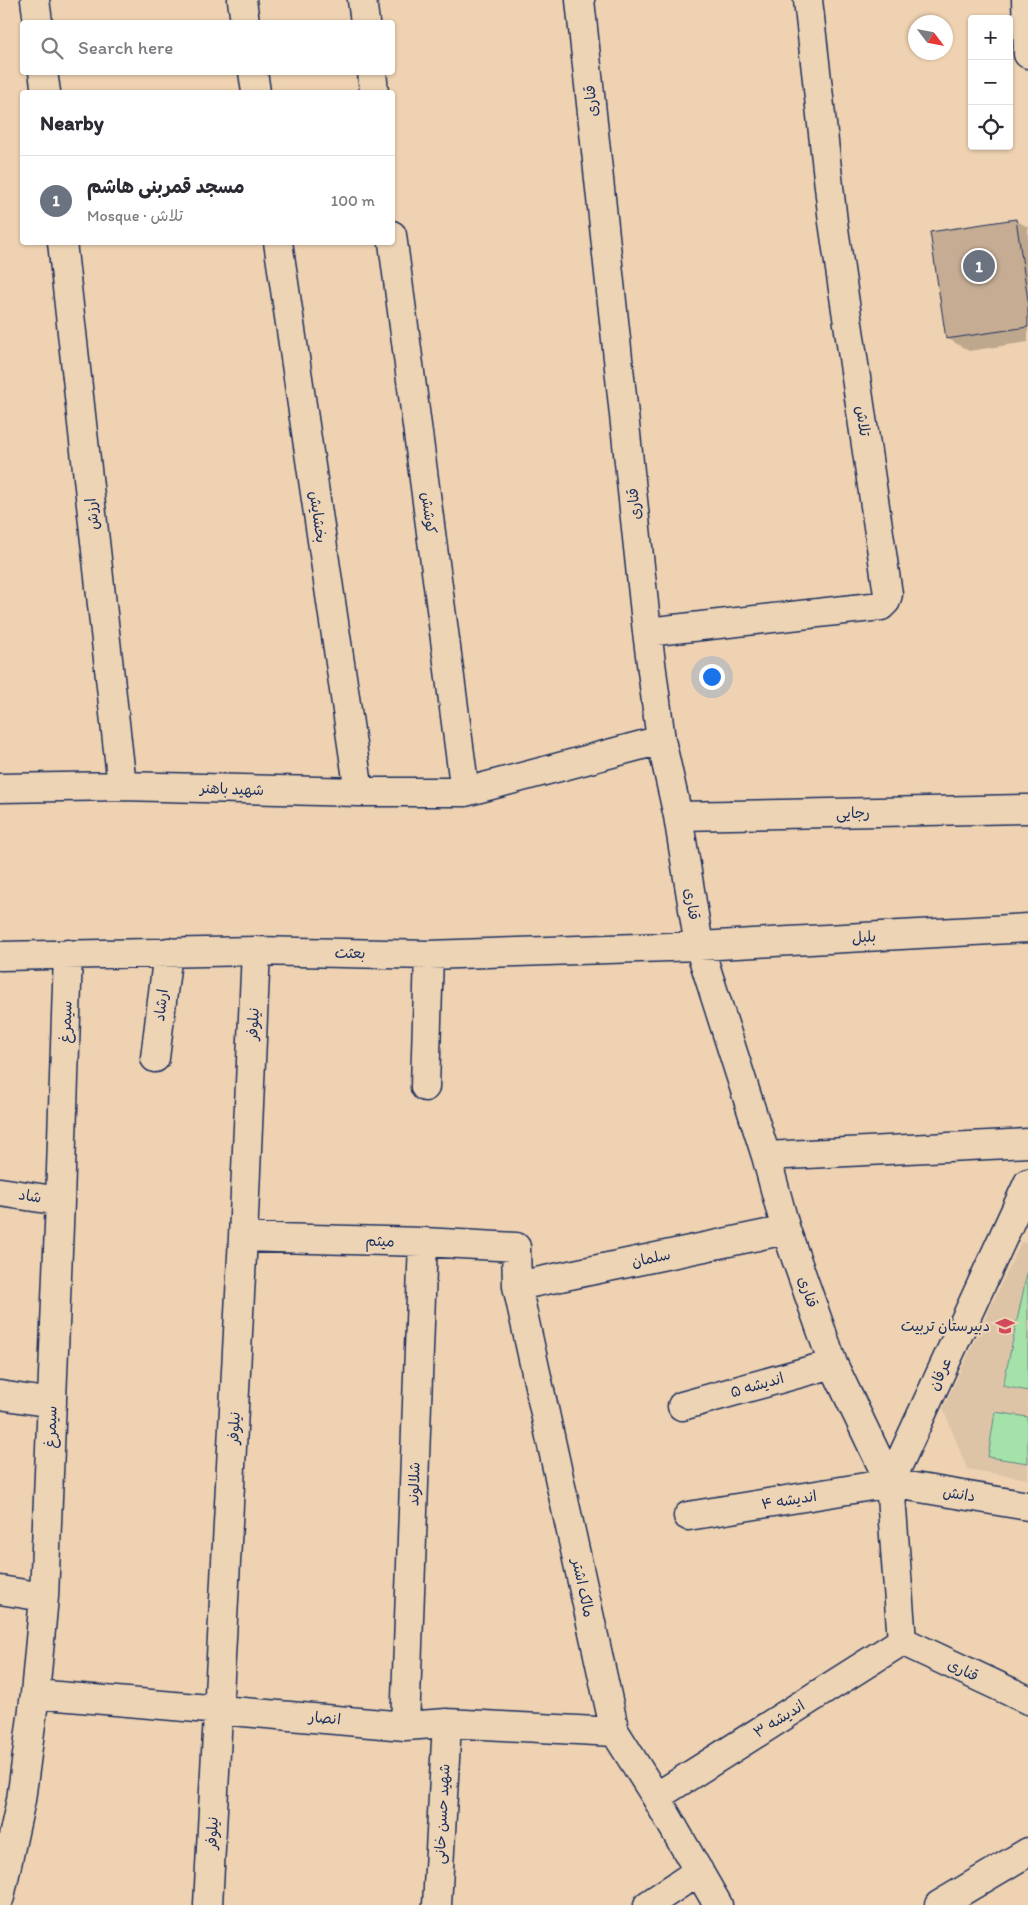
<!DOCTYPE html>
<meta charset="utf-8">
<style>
body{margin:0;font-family:Itim,"Playpen Sans Arabic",sans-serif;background:#f2f2f3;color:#2b2b33}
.controls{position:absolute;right:15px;top:15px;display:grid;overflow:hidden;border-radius:5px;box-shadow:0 1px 4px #0004}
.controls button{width:45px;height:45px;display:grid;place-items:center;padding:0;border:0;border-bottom:1px solid #e1e1e2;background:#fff;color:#2b2b33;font:25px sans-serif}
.compass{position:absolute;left:908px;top:15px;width:45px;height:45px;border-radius:50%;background:#fff;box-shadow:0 1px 4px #0004;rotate:122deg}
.you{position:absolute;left:711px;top:676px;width:18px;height:18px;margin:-12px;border:4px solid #fff;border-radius:50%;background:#1a73e8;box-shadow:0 0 0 8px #1a73e833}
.badge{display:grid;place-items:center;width:32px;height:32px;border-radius:50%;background:#111827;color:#fff;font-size:16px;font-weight:700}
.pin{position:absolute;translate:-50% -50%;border:2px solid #fff;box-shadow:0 1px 5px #0006}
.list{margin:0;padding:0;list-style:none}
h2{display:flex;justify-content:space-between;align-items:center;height:65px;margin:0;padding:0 20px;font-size:21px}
h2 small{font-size:16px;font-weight:400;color:#7c7c81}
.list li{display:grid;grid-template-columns:32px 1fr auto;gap:15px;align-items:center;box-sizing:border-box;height:90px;padding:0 20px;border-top:1px solid #e1e1e2}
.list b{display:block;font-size:19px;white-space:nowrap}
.list p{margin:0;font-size:16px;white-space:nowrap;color:#7c7c81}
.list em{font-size:16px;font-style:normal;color:#7c7c81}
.icon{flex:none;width:28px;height:28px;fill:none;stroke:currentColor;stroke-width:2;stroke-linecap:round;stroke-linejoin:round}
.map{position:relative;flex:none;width:1028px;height:1905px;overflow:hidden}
.search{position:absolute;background:#fff;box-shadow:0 1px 4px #0004;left:20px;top:20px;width:375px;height:55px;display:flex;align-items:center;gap:12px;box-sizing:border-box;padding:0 18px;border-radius:5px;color:#7c7c81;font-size:19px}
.panel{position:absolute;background:#fff;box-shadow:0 1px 4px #0004;left:20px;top:90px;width:375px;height:155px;border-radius:5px}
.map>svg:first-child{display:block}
</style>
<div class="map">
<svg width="1028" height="1905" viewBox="0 0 1028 1905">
<rect width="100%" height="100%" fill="#eed2b1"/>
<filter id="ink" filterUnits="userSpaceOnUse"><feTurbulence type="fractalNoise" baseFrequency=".02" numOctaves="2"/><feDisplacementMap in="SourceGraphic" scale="10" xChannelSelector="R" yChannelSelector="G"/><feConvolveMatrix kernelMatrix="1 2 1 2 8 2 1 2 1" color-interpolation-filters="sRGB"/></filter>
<g filter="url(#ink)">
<path fill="#dec4a7" d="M 1021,1242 L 1028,1243 L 1028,1479 L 967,1469 L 943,1408 Z"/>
<path fill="#a4e2aa" stroke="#608884" d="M 1028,1269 L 1028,1391 L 1003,1386 Z
M 995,1412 L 1028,1417 L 1028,1463 L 988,1457 Z"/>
<path fill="#0003" d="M 1015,220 L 1028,227 L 1028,342 L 969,351 L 947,338 Z"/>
<path fill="#c5ac93" stroke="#1b2f5e" d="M 1016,219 L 1028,300 L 1028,327 L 946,339 L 930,232 Z"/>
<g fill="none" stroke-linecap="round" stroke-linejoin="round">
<g stroke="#1b2f5e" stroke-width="31">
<path id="minor" d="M 35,0 L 38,22
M 242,0 L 245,22
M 362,0 L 365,22
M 580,0 L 647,632 L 661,740 L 678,816 L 699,946 L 766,1156 L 786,1230 L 833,1364 L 890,1483 L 902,1641 L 1028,1700
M 1026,0 L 1028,54
M 43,72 L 46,92
M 253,72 L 256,92
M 372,72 L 374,92
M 392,235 L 465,792
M 62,242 L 122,786
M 278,242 L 359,792
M 647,632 L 881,606 L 886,601 L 888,594 L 833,222 L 808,0
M 0,788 L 122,786 L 359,792 L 465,792 L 661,740
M 678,816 L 1028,809
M 0,956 L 256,951 L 429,955 L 699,946 L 1028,928
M 155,1058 L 168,952
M 425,1087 L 429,955
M 766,1156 L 1028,1143
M 0,1192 L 60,1201
M 243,1237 L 423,1242 L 516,1247 L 517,1286 L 615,1732 L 656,1797 L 718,1905
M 517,1286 L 786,1230
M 0,1395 L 52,1403
M 682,1406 L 833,1364
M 890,1483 L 1028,1183
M 688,1516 L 890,1483 L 1028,1506
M 0,1590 L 44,1597
M 35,1694 L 405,1726 L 447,1723 L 615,1732
M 405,1726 L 423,1242
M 656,1797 L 902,1641
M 0,1897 L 21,1800 L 35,1694 L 44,1597 L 60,1201 L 68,954
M 208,1905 L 243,1237 L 256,951
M 437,1905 L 447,1723
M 648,1905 L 699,1871
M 939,1905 L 1028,1852"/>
</g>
<use href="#minor" stroke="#edd4b5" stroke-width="28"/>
</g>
</g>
<defs>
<g id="school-bare" transform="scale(1.5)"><path d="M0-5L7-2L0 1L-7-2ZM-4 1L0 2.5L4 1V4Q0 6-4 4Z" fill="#d1495b" stroke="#edd4b5" stroke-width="2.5" paint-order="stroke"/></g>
</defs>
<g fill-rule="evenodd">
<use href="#school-bare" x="1005" y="1326"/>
</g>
<g text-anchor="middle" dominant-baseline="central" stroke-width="4.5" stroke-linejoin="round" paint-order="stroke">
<g font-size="15" fill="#1b2f5e" stroke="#edd4b5">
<text transform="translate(591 101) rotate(-96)">قناری</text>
<text transform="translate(863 421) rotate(82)">تلاش</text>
<text transform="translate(634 504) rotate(-96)">قناری</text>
<text transform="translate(429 513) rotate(83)">کوشش</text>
<text transform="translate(92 514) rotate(-96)">ارزش</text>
<text transform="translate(318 517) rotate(82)">بخشایش</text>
<text transform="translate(232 789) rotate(2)">شهید باهنر</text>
<text transform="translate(853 813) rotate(-1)">رجایی</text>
<text transform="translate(692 904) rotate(81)">قناری</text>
<text transform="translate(864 937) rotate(-3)">بلبل</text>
<text transform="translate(350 953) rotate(1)">بعثت</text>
<text transform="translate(161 1005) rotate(-83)">ارشاد</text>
<text transform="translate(66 1022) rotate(-88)">سیمرغ</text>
<text transform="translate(253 1024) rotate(-87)">نیلوفر</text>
<text transform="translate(30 1196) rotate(8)">شاد</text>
<text transform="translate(380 1241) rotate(2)">میثم</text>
<text transform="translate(651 1258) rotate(-12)">سلمان</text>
<text transform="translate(808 1292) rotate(71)">قناری</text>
<text transform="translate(940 1374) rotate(-65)">عرفان</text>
<text transform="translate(757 1385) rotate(-16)">اندیشه ۵</text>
<text transform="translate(51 1427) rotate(-88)">سیمرغ</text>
<text transform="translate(234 1428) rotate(-87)">نیلوفر</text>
<text transform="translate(414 1484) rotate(-88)">شلالوند</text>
<text transform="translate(959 1494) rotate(9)">دانش</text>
<text transform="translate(789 1500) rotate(-9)">اندیشه ۴</text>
<text transform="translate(583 1588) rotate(78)">مالک اشتر</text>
<text transform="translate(963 1670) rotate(25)">قناری</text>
<text transform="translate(325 1718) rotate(5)">انصار</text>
<text transform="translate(779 1719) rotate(-32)">اندیشه ۳</text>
<text transform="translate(442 1814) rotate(-87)">شهید حسن خانی</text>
<text transform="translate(212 1833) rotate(-87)">نیلوفر</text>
</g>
<g font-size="15" fill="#1b2f5e" stroke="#edd4b5" text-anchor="end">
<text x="990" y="1326">دبیرستان تربیت</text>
</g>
</g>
</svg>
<div class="controls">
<button>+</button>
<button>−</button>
<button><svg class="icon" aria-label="locate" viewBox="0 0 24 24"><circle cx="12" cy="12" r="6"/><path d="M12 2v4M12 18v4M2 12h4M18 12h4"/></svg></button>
</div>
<svg class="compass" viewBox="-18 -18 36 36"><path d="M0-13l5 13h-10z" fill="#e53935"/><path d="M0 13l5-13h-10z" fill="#7c7c81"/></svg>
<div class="you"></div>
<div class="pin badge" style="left:979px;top:266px;background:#6b7280">1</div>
<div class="search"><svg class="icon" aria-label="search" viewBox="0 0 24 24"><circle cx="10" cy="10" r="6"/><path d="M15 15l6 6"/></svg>Search here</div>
<section class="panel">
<h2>Nearby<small></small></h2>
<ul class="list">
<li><span class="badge" style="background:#6b7280">1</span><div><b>مسجد قمربنی هاشم</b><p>Mosque · تلاش</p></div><em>100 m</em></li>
</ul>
</section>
</div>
